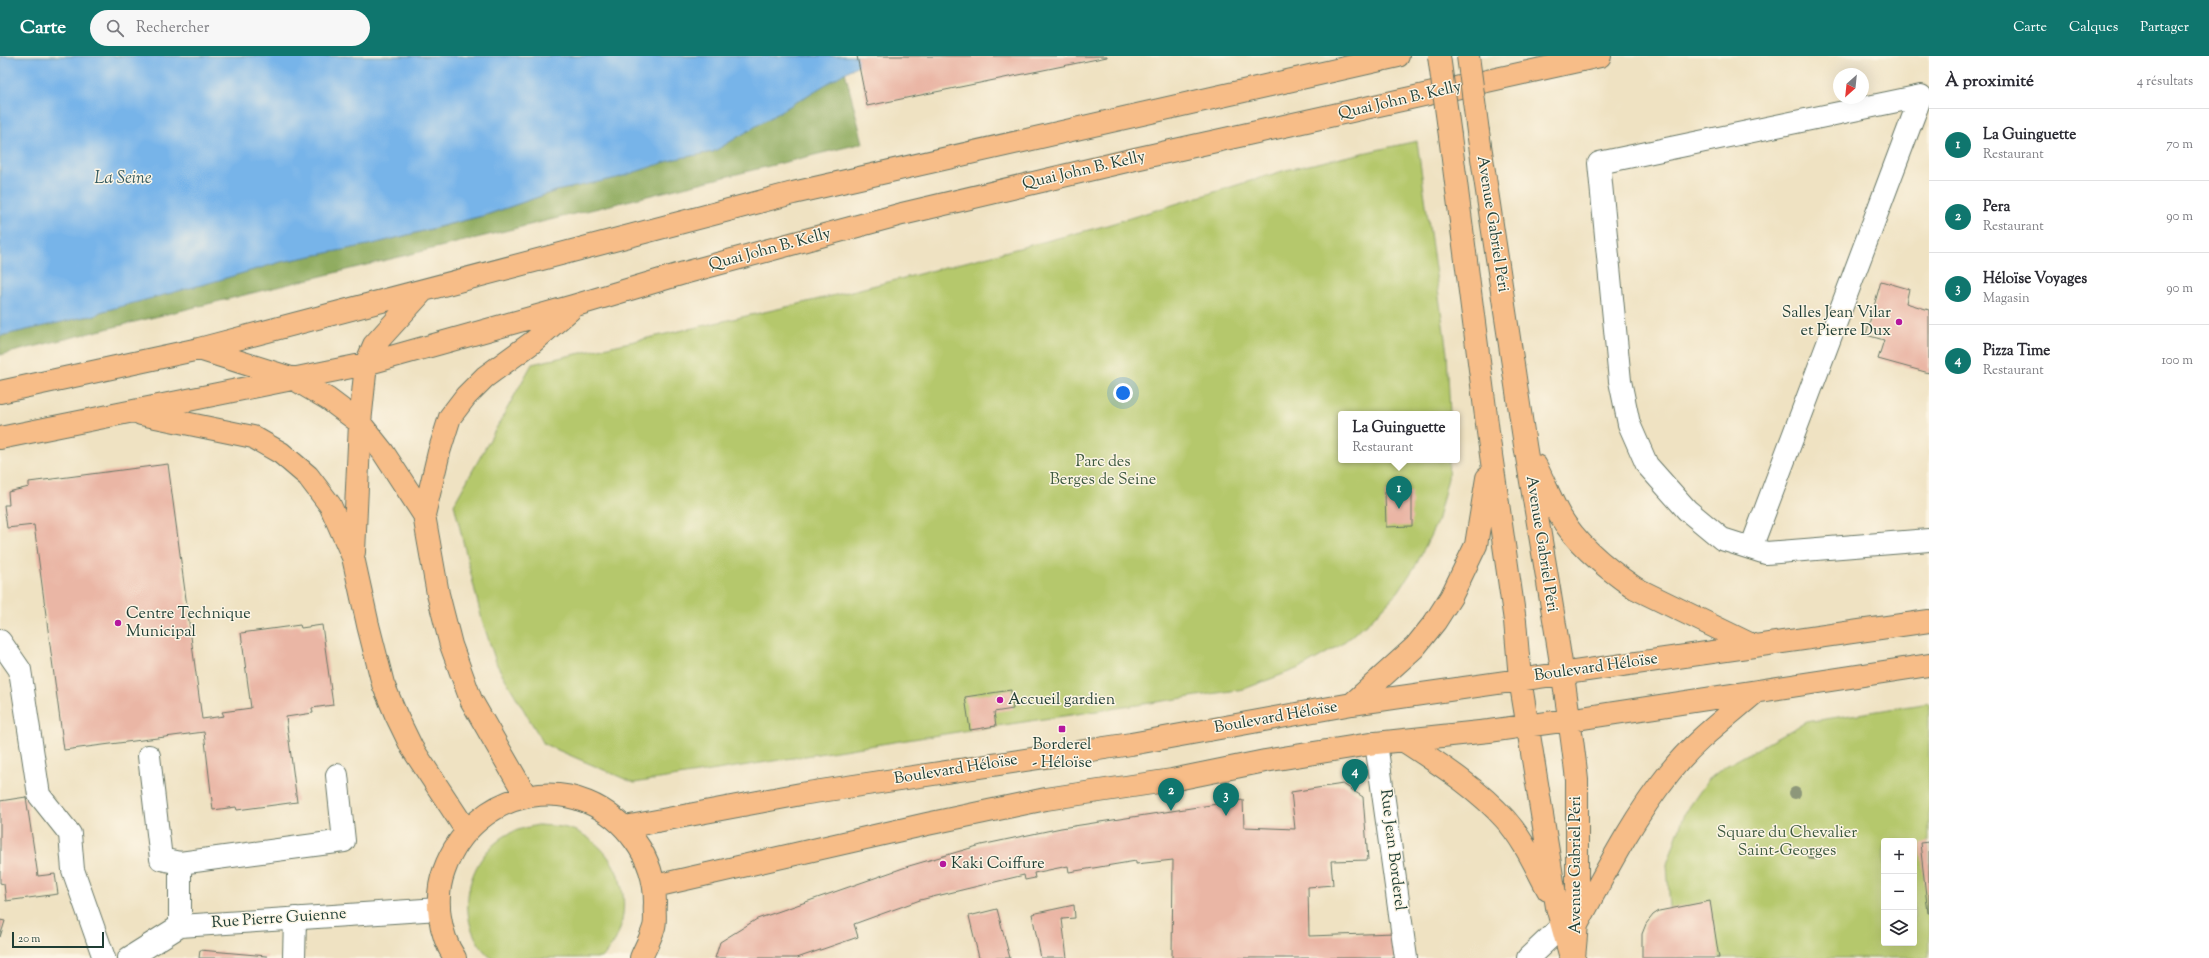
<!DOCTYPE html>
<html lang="fr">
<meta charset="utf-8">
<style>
body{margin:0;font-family:"Sorts Mill Goudy",serif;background:#f7f7f7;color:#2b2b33}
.controls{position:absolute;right:12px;bottom:12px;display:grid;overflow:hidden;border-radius:4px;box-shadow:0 4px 16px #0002}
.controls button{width:36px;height:36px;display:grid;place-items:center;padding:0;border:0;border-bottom:1px solid #e1e1e2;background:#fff;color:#2b2b33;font:20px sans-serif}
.compass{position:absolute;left:1833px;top:12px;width:36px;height:36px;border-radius:50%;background:#fff;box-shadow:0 4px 16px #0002;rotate:207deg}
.scale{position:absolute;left:12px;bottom:10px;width:92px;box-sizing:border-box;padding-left:4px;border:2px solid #1f3d34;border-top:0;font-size:11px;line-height:14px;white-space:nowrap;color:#1f3d34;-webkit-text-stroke:3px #fcf5e5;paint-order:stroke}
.you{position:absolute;left:1123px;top:337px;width:14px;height:14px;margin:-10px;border:3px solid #fff;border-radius:50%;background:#1a73e8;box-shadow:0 0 0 6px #1a73e833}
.badge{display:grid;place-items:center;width:26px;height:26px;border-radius:50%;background:#0f766e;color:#fff;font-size:13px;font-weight:700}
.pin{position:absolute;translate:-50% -33px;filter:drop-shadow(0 1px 2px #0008)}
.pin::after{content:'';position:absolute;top:21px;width:14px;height:12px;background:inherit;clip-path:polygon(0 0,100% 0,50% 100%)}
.popup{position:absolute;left:1338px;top:355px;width:122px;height:52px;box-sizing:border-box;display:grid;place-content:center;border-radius:4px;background:#fff;filter:drop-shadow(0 1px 3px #0005);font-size:13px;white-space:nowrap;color:#7c7c81}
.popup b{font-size:15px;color:#2b2b33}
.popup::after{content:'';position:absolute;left:50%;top:100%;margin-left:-8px;border:8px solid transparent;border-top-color:#fff}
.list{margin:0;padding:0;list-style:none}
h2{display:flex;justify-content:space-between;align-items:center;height:52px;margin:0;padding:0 16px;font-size:17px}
h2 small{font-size:13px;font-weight:400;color:#7c7c81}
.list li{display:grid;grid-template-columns:26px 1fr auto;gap:12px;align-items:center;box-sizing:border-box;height:72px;padding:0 16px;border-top:1px solid #e1e1e2}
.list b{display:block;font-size:15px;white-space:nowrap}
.list p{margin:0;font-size:13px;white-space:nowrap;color:#7c7c81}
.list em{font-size:13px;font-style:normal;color:#7c7c81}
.icon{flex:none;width:22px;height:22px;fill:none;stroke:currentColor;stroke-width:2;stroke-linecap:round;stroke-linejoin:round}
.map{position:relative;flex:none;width:1929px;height:902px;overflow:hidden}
header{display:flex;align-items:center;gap:24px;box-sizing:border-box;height:56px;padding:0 20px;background:#0f766e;color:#fff}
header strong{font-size:19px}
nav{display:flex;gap:22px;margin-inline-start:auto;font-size:14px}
.search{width:280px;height:36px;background:#f7f7f7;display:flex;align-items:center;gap:10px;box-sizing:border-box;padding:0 14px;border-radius:22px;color:#7c7c81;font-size:15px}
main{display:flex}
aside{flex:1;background:#fff}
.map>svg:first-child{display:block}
</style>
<header>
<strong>Carte</strong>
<div class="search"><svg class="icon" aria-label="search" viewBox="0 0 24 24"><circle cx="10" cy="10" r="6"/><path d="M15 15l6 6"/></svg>Rechercher</div>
<nav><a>Carte</a><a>Calques</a><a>Partager</a></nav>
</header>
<main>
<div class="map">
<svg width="1929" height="902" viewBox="0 0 1929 902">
<rect width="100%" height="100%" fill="#fcf5e5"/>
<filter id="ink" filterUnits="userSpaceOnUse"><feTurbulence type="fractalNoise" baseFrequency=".025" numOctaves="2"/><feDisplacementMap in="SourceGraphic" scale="8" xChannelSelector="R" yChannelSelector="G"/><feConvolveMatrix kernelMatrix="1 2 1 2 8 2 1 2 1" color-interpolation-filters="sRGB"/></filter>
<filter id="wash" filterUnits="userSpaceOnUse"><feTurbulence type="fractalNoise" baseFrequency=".012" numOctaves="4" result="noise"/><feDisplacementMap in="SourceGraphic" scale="16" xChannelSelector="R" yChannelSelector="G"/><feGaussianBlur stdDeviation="0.9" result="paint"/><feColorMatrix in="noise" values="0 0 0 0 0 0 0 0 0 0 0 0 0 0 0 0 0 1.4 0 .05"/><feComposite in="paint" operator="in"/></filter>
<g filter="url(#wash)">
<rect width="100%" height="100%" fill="#efe2c2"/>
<path fill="#b5c86c" stroke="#6a8250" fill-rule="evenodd" d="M 1417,85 L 1447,297 L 1450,358 L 1341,358 L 1341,404 L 1449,404 L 1448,422 L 1437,466 L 1416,509 L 1398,536 L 1373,562 L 1339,590 L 1302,611 L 1244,633 L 970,674 L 634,727 L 544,688 L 497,609 L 482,564 L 454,448 L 532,308 L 791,250 L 896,224 L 1104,170 L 1286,114 Z
M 1929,647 L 1929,902 L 1719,902 L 1670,853 L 1667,808 L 1685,757 L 1708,724 L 1724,711 L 1806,666 ZM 1884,785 L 1914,785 L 1914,887 L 1884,887 Z
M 538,769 C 552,770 567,770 580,777 C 619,797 635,845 615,885 C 611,891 606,897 602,902 L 491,902 C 456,871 462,813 498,785 C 509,775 524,772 538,769 Z"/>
<path fill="#90ac60" stroke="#58744a" d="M 845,16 L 863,87 L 0,299 L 0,280 L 84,261 L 95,260 L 100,256 L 281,206 L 381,186 L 486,159 L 556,135 L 675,103 L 713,96 Z"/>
<path fill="#77b4e9" stroke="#4b788e" d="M 0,0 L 873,0 L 713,96 L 675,103 L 617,122 L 556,135 L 486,159 L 450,168 L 373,188 L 281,206 L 209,227 L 100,256 L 95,260 L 84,261 L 0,280 Z"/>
<g id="blocks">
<path fill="#eab6a5" d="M 857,0 L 1107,0 L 1107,1 L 867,50 Z
M 1881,225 L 1909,233 L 1906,247 L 1929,254 L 1929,317 L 1878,303 L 1884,284 L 1866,279 Z
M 168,408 L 202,663 L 224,660 L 222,656 L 251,652 L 241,577 L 300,569 L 301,572 L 322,569 L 333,649 L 312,652 L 313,657 L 286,661 L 297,746 L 237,754 L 236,751 L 213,754 L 204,676 L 64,694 L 34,469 L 7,472 L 4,449 L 9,449 L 8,436 L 29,431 L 29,426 Z
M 1385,436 L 1412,436 L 1412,470 L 1386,471 Z
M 1011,634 L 1013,653 L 994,656 L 996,670 L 970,674 L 965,641 Z
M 1343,728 L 1363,741 L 1368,804 L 1331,805 L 1333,829 L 1308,831 L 1309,880 L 1394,877 L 1397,902 L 1172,902 L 1173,804 L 1136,808 L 1136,805 L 1069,816 L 1068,810 L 1034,817 L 1035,822 L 1025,824 L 1024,819 L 920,844 L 854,868 L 858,881 L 797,902 L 715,902 L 720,886 L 757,863 L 909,810 L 981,789 L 1061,772 L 1243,744 L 1244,771 L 1295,773 L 1291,736 Z
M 26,741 L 38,820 L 55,818 L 58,838 L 6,845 L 4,828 L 0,827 L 0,745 Z
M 1929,786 L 1929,857 L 1928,857 L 1920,787 Z
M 1710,845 L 1719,902 L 1642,902 L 1642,878 L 1646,868 L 1653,859 L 1659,855 Z
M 1074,849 L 1075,862 L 1062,863 L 1067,902 L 1041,902 L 1032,858 Z
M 997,853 L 1010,902 L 979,902 L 969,860 Z
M 0,864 L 5,865 L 0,881 Z
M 200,894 L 267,900 L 267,902 L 199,902 Z"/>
</g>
</g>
<g filter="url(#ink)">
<use href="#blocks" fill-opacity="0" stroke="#687766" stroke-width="1"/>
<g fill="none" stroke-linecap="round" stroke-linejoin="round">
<g stroke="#687766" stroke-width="24">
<path id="minor" d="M 1751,492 L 1921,40 L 1599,107 L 1620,325 L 1629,368 L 1647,409 L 1687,454 L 1722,483 L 1766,497 L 1929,484
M 0,585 L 20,614 L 39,739 L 70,778 L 73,814 L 104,902
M 1376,687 L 1406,902
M 149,700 L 161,803 L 180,807 L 180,870
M 180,807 L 344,785 L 337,719
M 129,902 L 180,870 L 439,853
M 294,902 L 295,862
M 1528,902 L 1562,870"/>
</g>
<g stroke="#687766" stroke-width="24">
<path id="major" d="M 1478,76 C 1494,180 1509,284 1525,389 C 1543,500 1564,612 1577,724 L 1577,868 L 1574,902
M 1450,80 L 1491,399 L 1515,565 L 1520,623 L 1557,851 L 1570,898
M 199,293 L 294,323 L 328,343 L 360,367 L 383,396 L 424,459
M 0,336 L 199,293 L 793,137 L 1398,0
M 141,358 L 253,381 L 281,397 L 308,420 L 330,449 L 353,501 L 368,569 L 383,628 L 396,659 L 412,692 L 466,774
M 0,382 L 366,308 L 573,250 L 684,217 L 902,158 L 1135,103 L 1600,0
M 1536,410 C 1544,426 1551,444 1560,460 C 1578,490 1607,513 1635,532 L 1754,590
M 354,496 L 360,367 L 366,308 L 374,289 L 422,236
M 1352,648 L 1415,591 L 1435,566 L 1451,541 L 1476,489 L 1487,422
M 1403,684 C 1439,708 1476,731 1505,763 C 1524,784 1535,810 1548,834
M 526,740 L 471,644 L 451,589 L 438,538 L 424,459 L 439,396 L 450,361 L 466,340 L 485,321 L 533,286 L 570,254
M 625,771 L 801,738 L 1131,688 L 1352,648 L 1929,565
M 655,830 L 927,768 L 1046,743 L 1172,724 L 1265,705 L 1376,687 L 1489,675 L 1569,664 L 1929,609
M 1578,867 C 1606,815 1633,762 1670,716 C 1694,685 1727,661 1757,635
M 455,902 C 439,878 434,842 444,815 C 474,730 582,710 635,785 C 649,804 655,824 655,847 C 654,855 656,864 654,871 C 651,882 645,892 641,902"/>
</g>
<use href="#minor" stroke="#fff" stroke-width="22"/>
<use href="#major" stroke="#f7bd88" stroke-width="22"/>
<g stroke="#687766" stroke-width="24" stroke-linecap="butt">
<path id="major-bridge" d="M 1439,0 L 1450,80
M 1468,0 L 1478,76"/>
</g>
<use href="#major-bridge" stroke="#f7bd88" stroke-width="22"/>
</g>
<g fill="#8d977a">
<circle cx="1795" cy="737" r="6"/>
<circle cx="1812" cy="798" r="6"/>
</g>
</g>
<g fill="#b5179e" stroke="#fcf5e5" stroke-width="1.5">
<circle cx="1899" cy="266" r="4"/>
<circle cx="118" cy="567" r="4"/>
<circle cx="1000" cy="644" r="4"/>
<rect x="1058" y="669" width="8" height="8" rx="2"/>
<circle cx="943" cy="808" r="4"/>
</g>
<g text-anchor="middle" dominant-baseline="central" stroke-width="3" stroke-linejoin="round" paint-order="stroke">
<g font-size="16" fill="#1f3d34" stroke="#fcf5e5">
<text transform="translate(1400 45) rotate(-13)">Quai John B. Kelly</text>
<text transform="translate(1084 115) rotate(-13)">Quai John B. Kelly</text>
<text transform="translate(1492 168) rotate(81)">Avenue Gabriel Péri</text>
<text transform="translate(770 194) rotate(-15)">Quai John B. Kelly</text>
<text transform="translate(1541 488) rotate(81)">Avenue Gabriel Péri</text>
<text transform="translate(1596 612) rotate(-8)">Boulevard Héloïse</text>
<text transform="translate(1276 662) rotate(-10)">Boulevard Héloïse</text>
<text transform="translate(956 714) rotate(-9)">Boulevard Héloïse</text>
<text transform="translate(1392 794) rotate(83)">Rue Jean Borderel</text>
<text transform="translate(1576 809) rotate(-90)">Avenue Gabriel Péri</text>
<text transform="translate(279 863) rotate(-4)">Rue Pierre Guienne</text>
</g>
<g font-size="16" fill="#1f3d34" stroke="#fcf5e5" text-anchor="start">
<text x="1891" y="257" text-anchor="end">Salles Jean Vilar<tspan x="1891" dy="18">et Pierre Dux</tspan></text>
<text x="126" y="558">Centre Technique<tspan x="126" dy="18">Municipal</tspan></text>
<text x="1008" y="644">Accueil gardien</text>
<text x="1062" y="689" text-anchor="middle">Borderel<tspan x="1062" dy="18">- Héloïse</tspan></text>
<text x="951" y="808">Kaki Coiffure</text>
</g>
<g font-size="16" fill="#3d593f" stroke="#fcf5e5">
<text x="1103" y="406">Parc des<tspan x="1103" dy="18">Berges de Seine</tspan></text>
<text x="1787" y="777">Square du Chevalier<tspan x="1787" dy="18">Saint-Georges</tspan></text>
</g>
<g font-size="17" font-style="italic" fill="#355b61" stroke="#fcf5e5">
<text x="123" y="123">La Seine</text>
</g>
</g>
</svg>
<div class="controls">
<button>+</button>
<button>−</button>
<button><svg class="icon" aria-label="layers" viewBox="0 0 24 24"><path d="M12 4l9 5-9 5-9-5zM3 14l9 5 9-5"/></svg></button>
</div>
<svg class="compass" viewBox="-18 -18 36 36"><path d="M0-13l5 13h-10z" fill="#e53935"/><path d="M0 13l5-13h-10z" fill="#7c7c81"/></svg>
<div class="scale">20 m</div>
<div class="you"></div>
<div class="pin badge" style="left:1399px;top:453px">1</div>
<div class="popup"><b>La Guinguette</b>Restaurant</div>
<div class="pin badge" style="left:1171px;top:755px">2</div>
<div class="pin badge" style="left:1226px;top:760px">3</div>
<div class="pin badge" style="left:1355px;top:736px">4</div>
</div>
<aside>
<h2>À proximité<small>4 résultats</small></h2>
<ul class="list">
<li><span class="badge">1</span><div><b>La Guinguette</b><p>Restaurant</p></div><em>70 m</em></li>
<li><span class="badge">2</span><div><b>Pera</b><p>Restaurant</p></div><em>90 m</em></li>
<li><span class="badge">3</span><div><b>Héloïse Voyages</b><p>Magasin</p></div><em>90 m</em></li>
<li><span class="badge">4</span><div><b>Pizza Time</b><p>Restaurant</p></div><em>100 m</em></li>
</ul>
</aside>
</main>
